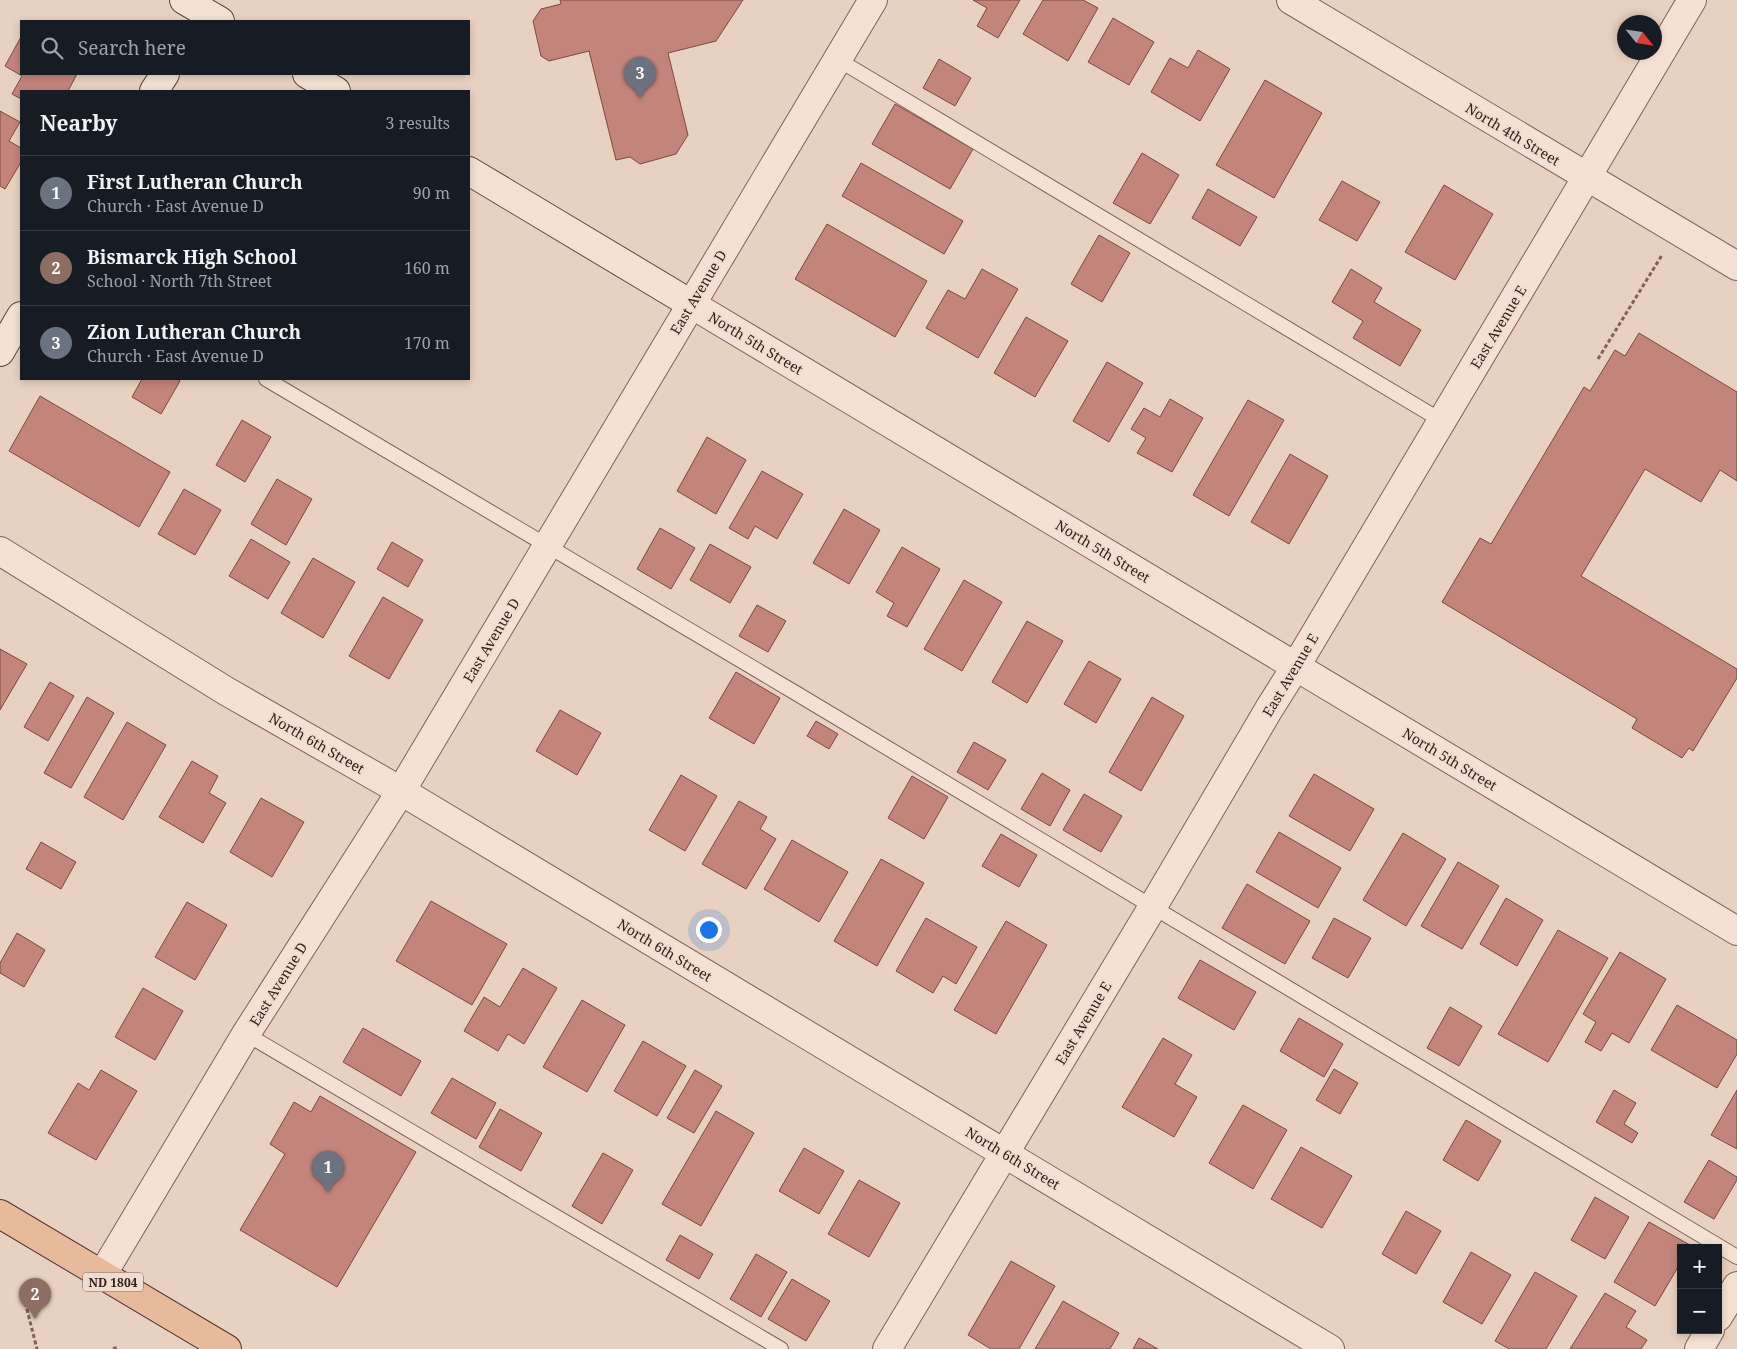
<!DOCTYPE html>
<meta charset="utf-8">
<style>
body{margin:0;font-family:"Noto Serif",serif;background:#242831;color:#f1f3f6}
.controls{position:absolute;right:15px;bottom:15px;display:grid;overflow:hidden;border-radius:0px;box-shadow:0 2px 8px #0003}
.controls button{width:45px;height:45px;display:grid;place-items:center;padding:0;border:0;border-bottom:1px solid #363941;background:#171b24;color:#f1f3f6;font:25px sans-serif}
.compass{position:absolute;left:1617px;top:15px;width:45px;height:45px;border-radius:50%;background:#171b24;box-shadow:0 2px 8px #0003;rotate:120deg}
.you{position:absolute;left:708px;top:929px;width:18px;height:18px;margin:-12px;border:4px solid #fff;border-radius:50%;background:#1a73e8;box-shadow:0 0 0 8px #1a73e833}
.badge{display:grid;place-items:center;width:32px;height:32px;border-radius:50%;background:#0f766e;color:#fff;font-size:16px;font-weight:700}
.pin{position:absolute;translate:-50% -41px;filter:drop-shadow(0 1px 2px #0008)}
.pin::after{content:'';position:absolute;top:26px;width:18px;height:15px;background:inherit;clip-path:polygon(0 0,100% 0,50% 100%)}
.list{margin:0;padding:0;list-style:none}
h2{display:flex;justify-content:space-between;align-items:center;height:65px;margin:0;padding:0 20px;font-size:21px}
h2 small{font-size:16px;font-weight:400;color:#9ea1a6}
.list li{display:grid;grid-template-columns:32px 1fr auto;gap:15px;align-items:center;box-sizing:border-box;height:75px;padding:0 20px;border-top:1px solid #363941}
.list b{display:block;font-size:19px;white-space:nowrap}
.list p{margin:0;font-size:16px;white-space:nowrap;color:#9ea1a6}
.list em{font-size:16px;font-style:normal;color:#9ea1a6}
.icon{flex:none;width:28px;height:28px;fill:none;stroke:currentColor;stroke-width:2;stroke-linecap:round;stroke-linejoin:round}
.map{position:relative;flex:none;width:1737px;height:1349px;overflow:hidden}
.search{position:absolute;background:#171b24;box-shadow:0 2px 8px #0003;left:20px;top:20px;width:450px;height:55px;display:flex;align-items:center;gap:12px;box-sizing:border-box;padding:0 18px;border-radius:0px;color:#9ea1a6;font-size:19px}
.panel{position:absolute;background:#171b24;box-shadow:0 2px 8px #0003;left:20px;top:90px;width:450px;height:290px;border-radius:0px}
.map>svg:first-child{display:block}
</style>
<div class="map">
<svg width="1737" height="1349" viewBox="0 0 1737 1349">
<rect width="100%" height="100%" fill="#e8d1c1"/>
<path fill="#c2847b" stroke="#7c4943" d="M 560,0 L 743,0 L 716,41 L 668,53 L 688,135 L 676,154 L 640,164 L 630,157 L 616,160 L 589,51 L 549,61 L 541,56 L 533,21 L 541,9 L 561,4 Z
M 973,0 L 1020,0 L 998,38 L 977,26 L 987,8 Z
M 1043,0 L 1083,0 L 1098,8 L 1068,61 L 1023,34 Z
M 1113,18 L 1154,42 L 1129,85 L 1088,62 Z
M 21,37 L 21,74 L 77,74 L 68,91 L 21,91 L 21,99 L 12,94 L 22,76 L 5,66 Z
M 1198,50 L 1230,69 L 1200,121 L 1151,92 L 1170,58 L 1188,68 Z
M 939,59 L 971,78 L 955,106 L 923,88 Z
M 1265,80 L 1322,113 L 1274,198 L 1216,165 Z
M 895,104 L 973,149 L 950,189 L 872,144 Z
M 0,111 L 20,122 L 9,141 L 21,148 L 21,162 L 5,189 L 0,186 Z
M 1142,153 L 1179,175 L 1150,224 L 1113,203 Z
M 861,163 L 963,221 L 944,254 L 842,196 Z
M 1342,181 L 1380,202 L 1357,241 L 1319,220 Z
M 1444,185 L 1493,214 L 1455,280 L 1405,252 Z
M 1208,189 L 1257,217 L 1240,246 L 1192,218 Z
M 827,224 L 927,281 L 895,337 L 795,279 Z
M 1099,235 L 1130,253 L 1102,302 L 1071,284 Z
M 982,269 L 1018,289 L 978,358 L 926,328 L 948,290 L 965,299 Z
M 1351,269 L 1382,288 L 1374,302 L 1421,330 L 1400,366 L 1353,338 L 1363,321 L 1332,302 Z
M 1026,317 L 1068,341 L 1035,397 L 994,373 Z
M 1639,333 L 1737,392 L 1737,481 L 1720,470 L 1701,502 L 1645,469 L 1581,576 L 1737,669 L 1737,678 L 1693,751 L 1689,748 L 1682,758 L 1632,728 L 1637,719 L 1442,602 L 1480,538 L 1491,544 L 1584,387 L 1590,391 L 1615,350 L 1625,356 Z
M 1107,362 L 1143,383 L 1109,442 L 1073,421 Z
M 142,379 L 177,379 L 180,381 L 161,414 L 132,397 Z
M 40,396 L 170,472 L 139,527 L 9,451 Z
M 1170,399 L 1203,418 L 1172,472 L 1137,453 L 1146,438 L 1131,429 L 1144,408 L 1160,417 Z
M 1248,400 L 1284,420 L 1229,516 L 1193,495 Z
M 242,420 L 271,437 L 245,482 L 216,465 Z
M 707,437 L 746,460 L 716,514 L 677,491 Z
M 1290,454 L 1328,476 L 1289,544 L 1251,522 Z
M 762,471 L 803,494 L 777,539 L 755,526 L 748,539 L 729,528 Z
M 277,479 L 312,499 L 286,545 L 251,524 Z
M 184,489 L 221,510 L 195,555 L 158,534 Z
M 844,509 L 880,530 L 849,584 L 813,563 Z
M 660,528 L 695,548 L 671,589 L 637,569 Z
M 251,539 L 290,562 L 268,599 L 229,576 Z
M 392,542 L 423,560 L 408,587 L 377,569 Z
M 710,544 L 751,567 L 730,603 L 690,580 Z
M 902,547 L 940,569 L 907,627 L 887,616 L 894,603 L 876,592 Z
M 313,558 L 355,582 L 323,638 L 281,613 Z
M 964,580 L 1002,602 L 962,671 L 924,649 Z
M 383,597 L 423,620 L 389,679 L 349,656 Z
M 757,605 L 786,621 L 768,652 L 739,636 Z
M 1027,621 L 1063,641 L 1027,703 L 992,682 Z
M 0,649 L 27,664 L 0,710 Z
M 1089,661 L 1121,679 L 1096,723 L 1064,704 Z
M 736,672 L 780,698 L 754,744 L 709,718 Z
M 50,682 L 74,696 L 48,741 L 24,727 Z
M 87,697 L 114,713 L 71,788 L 44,773 Z
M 1152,697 L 1184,716 L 1141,791 L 1109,772 Z
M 560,710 L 601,733 L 577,775 L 536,751 Z
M 816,721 L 838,734 L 829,749 L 807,736 Z
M 127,722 L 166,745 L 123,820 L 84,797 Z
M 974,742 L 1006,760 L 988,790 L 957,772 Z
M 192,761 L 218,776 L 209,793 L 226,803 L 203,843 L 159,817 Z
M 1042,773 L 1070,790 L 1050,826 L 1021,809 Z
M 1314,774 L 1374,809 L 1350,851 L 1289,816 Z
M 681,775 L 717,796 L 685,851 L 649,830 Z
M 912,776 L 948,797 L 924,839 L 888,818 Z
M 1084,794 L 1122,816 L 1101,852 L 1063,830 Z
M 261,798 L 304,822 L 272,877 L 230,852 Z
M 739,801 L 767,817 L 760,829 L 776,839 L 746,889 L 702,864 Z
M 1279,832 L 1341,868 L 1318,908 L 1256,872 Z
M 1403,833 L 1446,859 L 1406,926 L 1363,900 Z
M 1001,834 L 1037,855 L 1019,887 L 982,866 Z
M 792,840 L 848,872 L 819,922 L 764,889 Z
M 41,842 L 76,862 L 61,889 L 26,869 Z
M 881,859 L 924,883 L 877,966 L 834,941 Z
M 1458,862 L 1499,886 L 1462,949 L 1421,926 Z
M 1247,884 L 1310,921 L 1285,964 L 1222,928 Z
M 1506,898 L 1543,920 L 1517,966 L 1480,944 Z
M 431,901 L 507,944 L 472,1005 L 396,961 Z
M 187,902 L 227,925 L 195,980 L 155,957 Z
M 926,918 L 977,947 L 956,984 L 943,976 L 933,993 L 896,971 Z
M 1334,918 L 1371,938 L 1348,978 L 1312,958 Z
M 1006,921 L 1047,945 L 996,1034 L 954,1010 Z
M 1558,930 L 1608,958 L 1548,1062 L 1498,1034 Z
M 17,933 L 45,950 L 24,987 L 0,973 L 0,963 Z
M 1620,952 L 1666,979 L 1629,1043 L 1612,1033 L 1601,1051 L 1585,1042 L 1596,1022 L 1583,1014 Z
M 1200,960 L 1256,992 L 1234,1030 L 1178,998 Z
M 523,968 L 557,988 L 524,1044 L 508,1034 L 498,1051 L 464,1031 L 484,997 L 500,1007 Z
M 143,988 L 183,1011 L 155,1060 L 115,1037 Z
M 582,1000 L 625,1025 L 587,1092 L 543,1067 Z
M 1677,1005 L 1737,1040 L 1737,1054 L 1717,1088 L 1651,1050 Z
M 1450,1007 L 1482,1026 L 1459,1066 L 1427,1048 Z
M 1299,1018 L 1343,1044 L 1324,1077 L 1280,1051 Z
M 363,1028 L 421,1061 L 401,1096 L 343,1062 Z
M 1163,1038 L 1192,1055 L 1175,1084 L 1197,1097 L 1174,1137 L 1122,1107 Z
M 643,1041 L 686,1066 L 657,1116 L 614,1091 Z
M 1334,1069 L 1358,1083 L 1340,1114 L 1316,1100 Z
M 101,1070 L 137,1091 L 96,1160 L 48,1133 L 78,1083 L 89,1090 Z
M 695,1070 L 722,1086 L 694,1133 L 667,1118 Z
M 452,1078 L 496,1103 L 476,1139 L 431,1113 Z
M 1614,1090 L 1636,1103 L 1624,1124 L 1638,1133 L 1632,1143 L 1596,1122 Z
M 1737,1090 L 1737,1149 L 1711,1135 Z
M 320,1096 L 416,1152 L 337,1287 L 240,1230 L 285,1154 L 270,1144 L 294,1102 L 311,1112 Z
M 1243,1105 L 1287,1130 L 1253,1189 L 1209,1163 Z
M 500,1109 L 542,1133 L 521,1171 L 479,1147 Z
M 716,1111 L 754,1133 L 701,1226 L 662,1204 Z
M 1466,1120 L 1501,1141 L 1478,1181 L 1443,1160 Z
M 1301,1147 L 1352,1176 L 1322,1228 L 1271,1199 Z
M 804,1148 L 844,1171 L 819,1214 L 779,1191 Z
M 603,1153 L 633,1170 L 602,1224 L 572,1206 Z
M 1709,1160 L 1737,1177 L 1737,1180 L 1714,1219 L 1684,1202 Z
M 859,1180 L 900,1203 L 869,1257 L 828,1234 Z
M 1595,1197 L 1629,1217 L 1605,1259 L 1571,1240 Z
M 1406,1211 L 1441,1231 L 1416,1274 L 1382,1254 Z
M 1649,1222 L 1690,1245 L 1689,1248 L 1681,1248 L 1681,1262 L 1655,1306 L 1614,1282 Z
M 680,1235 L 713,1254 L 699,1279 L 666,1260 Z
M 1471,1252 L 1511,1275 L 1482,1324 L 1443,1302 Z
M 756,1254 L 787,1272 L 761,1317 L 730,1299 Z
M 1011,1261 L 1055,1286 L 1019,1349 L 991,1349 L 968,1335 Z
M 1535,1272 L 1577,1296 L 1546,1349 L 1509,1349 L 1495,1341 Z
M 792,1279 L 830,1301 L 806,1341 L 768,1319 Z
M 1605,1293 L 1636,1311 L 1626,1327 L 1647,1340 L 1641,1349 L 1570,1349 Z
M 1063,1301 L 1119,1333 L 1110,1349 L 1035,1349 Z
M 1139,1338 L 1158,1349 L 1133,1349 Z"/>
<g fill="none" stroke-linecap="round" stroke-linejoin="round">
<g stroke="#7f635b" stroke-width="16">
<path id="lane" d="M 837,59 L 1442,421
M 266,379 L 794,692 L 1737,1257
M 246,1034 L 781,1349"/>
</g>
<g stroke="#7f635b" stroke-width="30">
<path id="street" d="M 1291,0 L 1737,266
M 691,304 L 1737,931
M 0,551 L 226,691 L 401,791 L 1330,1349
M 102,1275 L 246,1034 L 401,791 L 873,0
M 1718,1317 L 1737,1286
M 887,1349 L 1152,908 L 1269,709 L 1296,666 L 1692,0
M 1699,1349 L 1710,1330"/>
</g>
<g stroke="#61453e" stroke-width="30">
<path id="secondary" d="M 184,0 L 220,21
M 307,74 L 336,91
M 154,91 L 165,74
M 469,171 L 691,304
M 0,352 L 21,316"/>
</g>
<g stroke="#4d342f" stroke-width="30">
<path id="primary" d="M 0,1214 L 227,1349"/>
</g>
<path stroke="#7f635b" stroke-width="3" stroke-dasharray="4 2.5" stroke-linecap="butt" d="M 1598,359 L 1662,255
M 22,1290 L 37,1349
M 113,1349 L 118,1347"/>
<use href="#lane" stroke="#f4e1d3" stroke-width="14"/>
<use href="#street" stroke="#f4e1d3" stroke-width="28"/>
<use href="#secondary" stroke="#f4e1d3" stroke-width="28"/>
<use href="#primary" stroke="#e8ba9c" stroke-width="28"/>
</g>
<g text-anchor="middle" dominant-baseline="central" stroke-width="4" stroke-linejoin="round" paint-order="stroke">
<rect fill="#f0ddd0" stroke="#6a5953" stroke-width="1" x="83" y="1272.5" width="60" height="19" rx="4"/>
<g font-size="12" font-weight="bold" fill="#31211d">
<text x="113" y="1282">ND 1804</text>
</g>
<g font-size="14" fill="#31211d" stroke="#f0ddd0">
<text transform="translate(1513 134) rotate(31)">North 4th Street</text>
<text transform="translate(698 292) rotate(-59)">East Avenue D</text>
<text transform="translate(1498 327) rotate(-59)">East Avenue E</text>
<text transform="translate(756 343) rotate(31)">North 5th Street</text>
<text transform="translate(1103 551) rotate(31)">North 5th Street</text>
<text transform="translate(491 640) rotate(-59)">East Avenue D</text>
<text transform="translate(1290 675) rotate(-59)">East Avenue E</text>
<text transform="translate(317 743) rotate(30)">North 6th Street</text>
<text transform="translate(1450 759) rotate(31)">North 5th Street</text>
<text transform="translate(665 950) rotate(31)">North 6th Street</text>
<text transform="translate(278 984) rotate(-58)">East Avenue D</text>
<text transform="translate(1083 1023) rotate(-59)">East Avenue E</text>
<text transform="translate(1013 1158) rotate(31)">North 6th Street</text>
</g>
</g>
</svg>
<div class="controls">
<button>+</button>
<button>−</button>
</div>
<svg class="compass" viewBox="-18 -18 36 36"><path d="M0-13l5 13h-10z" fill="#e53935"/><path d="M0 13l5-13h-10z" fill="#9ea1a6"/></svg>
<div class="you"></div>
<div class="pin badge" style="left:328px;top:1192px;background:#6b7280">1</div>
<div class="pin badge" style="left:35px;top:1319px;background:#8d6e63">2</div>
<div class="pin badge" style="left:640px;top:98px;background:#6b7280">3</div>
<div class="search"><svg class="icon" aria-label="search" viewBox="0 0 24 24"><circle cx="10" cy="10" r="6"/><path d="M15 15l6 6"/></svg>Search here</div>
<section class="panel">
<h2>Nearby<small>3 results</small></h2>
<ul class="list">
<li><span class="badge" style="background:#6b7280">1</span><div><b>First Lutheran Church</b><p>Church · East Avenue D</p></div><em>90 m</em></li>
<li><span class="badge" style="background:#8d6e63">2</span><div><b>Bismarck High School</b><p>School · North 7th Street</p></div><em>160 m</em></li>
<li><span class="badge" style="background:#6b7280">3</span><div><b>Zion Lutheran Church</b><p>Church · East Avenue D</p></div><em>170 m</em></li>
</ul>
</section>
</div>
